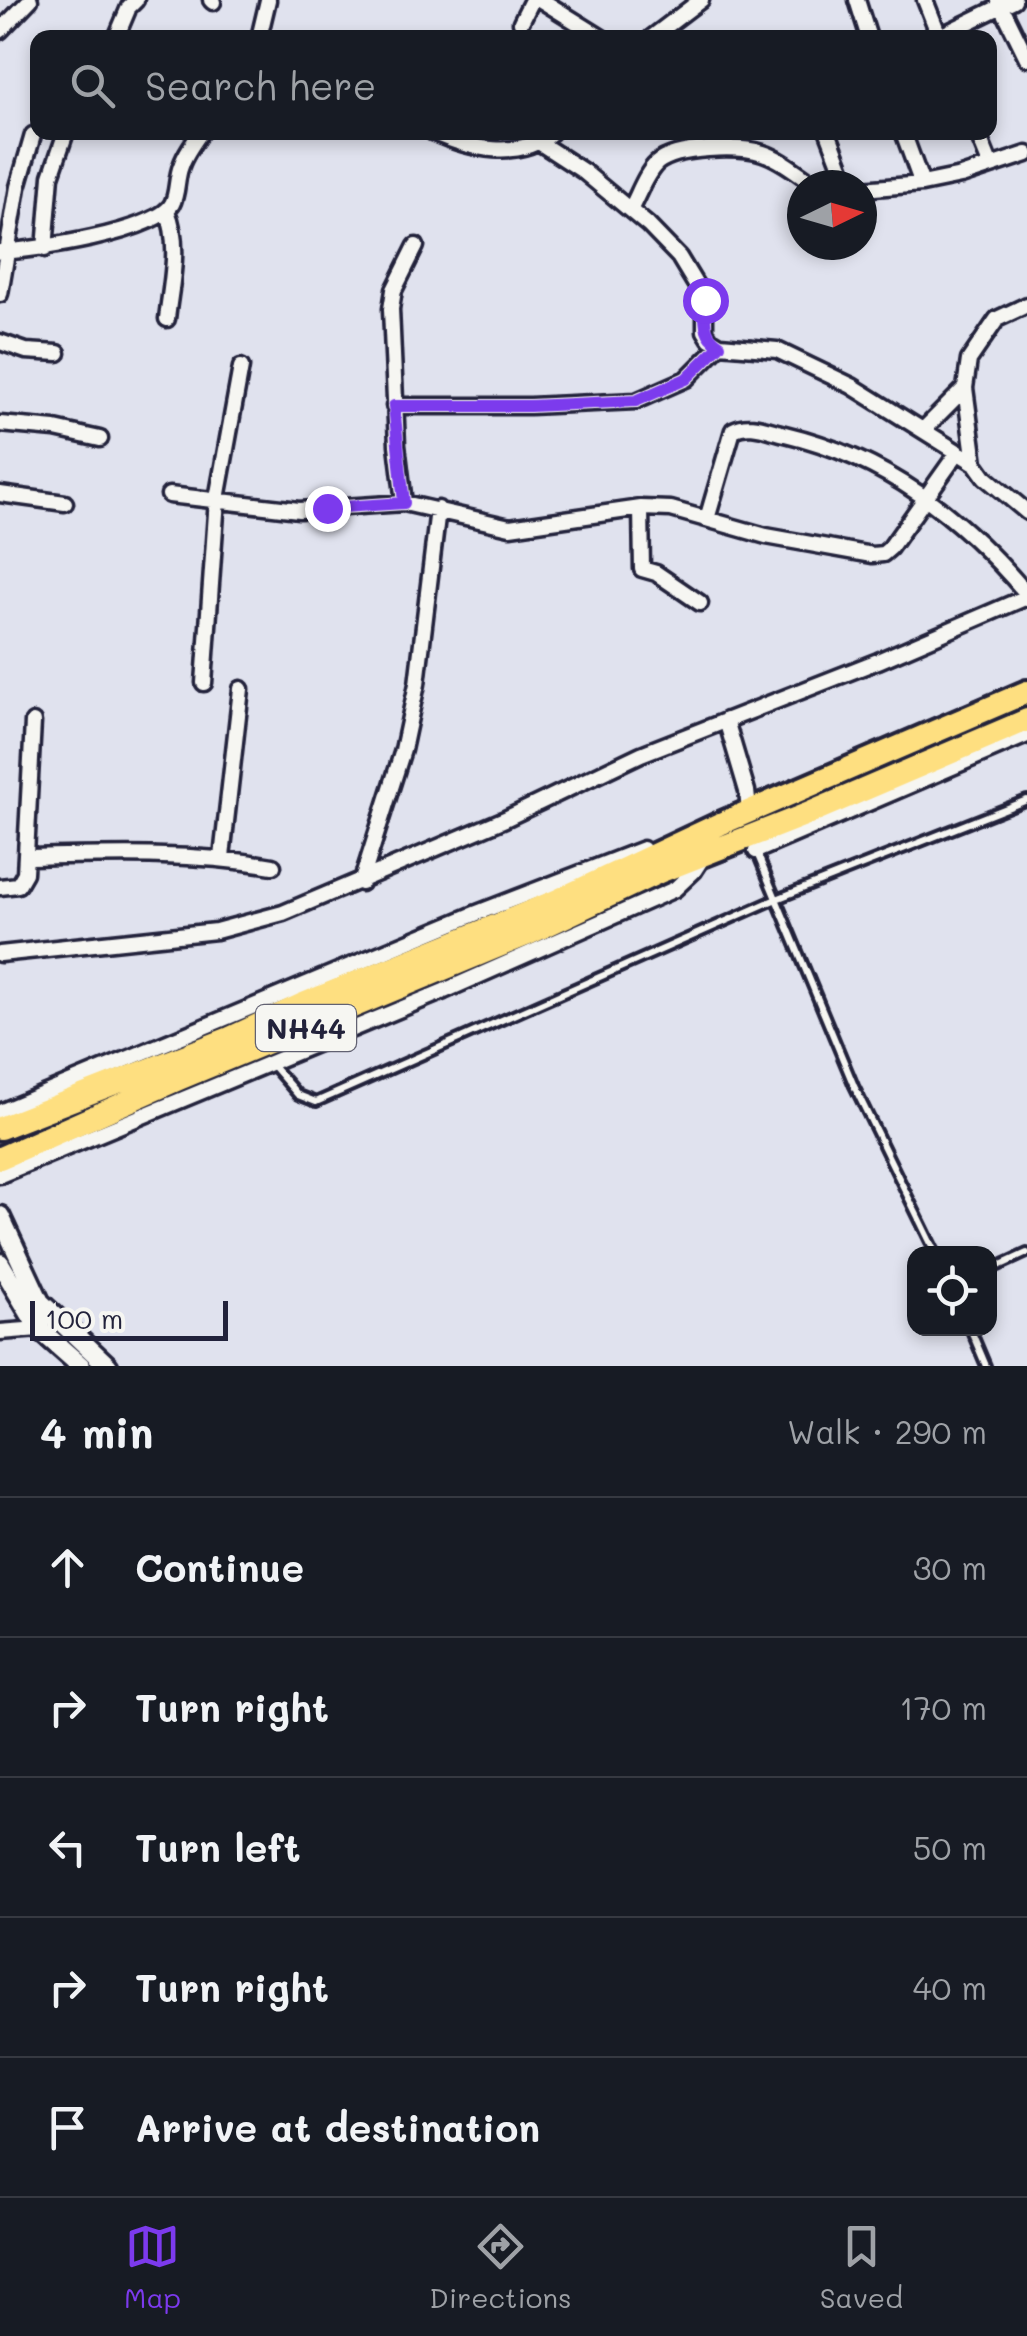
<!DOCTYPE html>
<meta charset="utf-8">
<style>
body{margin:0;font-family:Mali,sans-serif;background:#242831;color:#f1f3f6}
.controls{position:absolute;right:30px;bottom:30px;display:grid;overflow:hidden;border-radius:20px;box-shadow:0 5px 15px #0003}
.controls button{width:90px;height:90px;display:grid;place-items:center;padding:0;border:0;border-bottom:2px solid #363941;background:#171b24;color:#f1f3f6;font:50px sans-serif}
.compass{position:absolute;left:787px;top:170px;width:90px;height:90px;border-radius:50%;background:#171b24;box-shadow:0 5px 15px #0003;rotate:85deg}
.scale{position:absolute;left:30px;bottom:25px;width:198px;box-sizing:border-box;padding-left:10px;border:5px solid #22223b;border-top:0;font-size:28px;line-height:35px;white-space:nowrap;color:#22223b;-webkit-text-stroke:8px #f6f6f2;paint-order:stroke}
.stop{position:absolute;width:30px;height:30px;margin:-22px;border:8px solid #7c3aed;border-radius:50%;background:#fff}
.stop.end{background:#7c3aed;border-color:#fff;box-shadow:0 2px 10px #0008}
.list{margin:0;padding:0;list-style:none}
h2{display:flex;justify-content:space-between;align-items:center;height:130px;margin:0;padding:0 40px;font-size:42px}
h2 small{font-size:32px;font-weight:400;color:#9ea1a6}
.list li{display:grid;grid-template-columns:65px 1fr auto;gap:30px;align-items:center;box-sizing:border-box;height:140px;padding:0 40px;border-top:2px solid #363941}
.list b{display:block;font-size:38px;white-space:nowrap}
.list em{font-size:32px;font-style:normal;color:#9ea1a6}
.icon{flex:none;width:55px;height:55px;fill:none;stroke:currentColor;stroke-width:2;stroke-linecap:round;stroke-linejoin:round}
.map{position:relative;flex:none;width:1027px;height:1366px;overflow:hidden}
.search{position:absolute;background:#171b24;box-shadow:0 5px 15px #0003;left:30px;right:30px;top:30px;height:110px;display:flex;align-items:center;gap:25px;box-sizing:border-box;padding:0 35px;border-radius:20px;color:#9ea1a6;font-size:38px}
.sheet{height:830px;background:#171b24}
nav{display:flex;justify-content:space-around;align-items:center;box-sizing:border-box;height:140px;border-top:2px solid #363941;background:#171b24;font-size:28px;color:#9ea1a6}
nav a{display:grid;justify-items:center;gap:5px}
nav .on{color:#7c3aed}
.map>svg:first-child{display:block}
</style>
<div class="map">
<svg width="1027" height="1366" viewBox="0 0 1027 1366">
<rect width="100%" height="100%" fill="#e0e2ee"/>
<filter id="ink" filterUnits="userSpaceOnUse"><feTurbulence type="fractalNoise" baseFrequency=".01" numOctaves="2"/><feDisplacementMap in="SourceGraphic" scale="20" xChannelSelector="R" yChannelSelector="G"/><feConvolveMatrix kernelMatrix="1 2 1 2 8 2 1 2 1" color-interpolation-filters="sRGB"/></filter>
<g filter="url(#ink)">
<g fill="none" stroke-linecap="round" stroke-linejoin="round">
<g stroke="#22223b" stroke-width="14">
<path id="service" d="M 757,853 L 854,1086 L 936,1254
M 272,1065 L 298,1095 L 316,1102 L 774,900 L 1027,800
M 990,1270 L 1027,1253
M 970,1328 L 986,1366"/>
</g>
<g stroke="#22223b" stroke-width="21">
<path id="minor" d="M 211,0 L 213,2
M 541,0 L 602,38
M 857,0 L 869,38
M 925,0 L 940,38
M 999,1 L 1027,58
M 521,22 L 532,0
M 0,31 L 30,0
M 940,36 L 1014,0
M 116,38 L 129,7 L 136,0
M 259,38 L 268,0
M 651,38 L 701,0
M 432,132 C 469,149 520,161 552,132
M 828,132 L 848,185
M 903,132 L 922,184
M 977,132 L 990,164
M 540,143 L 583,171 L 648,225 L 679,257 L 705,300 L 705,331 L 710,339 L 720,345 L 777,350 L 852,386 L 975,463
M 862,189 L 922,184 L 961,176 L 1027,154
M 630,210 C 638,196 645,174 657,163 C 676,147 739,145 763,153 C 782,159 799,174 816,185
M 167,211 C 181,245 171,283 167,319
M 45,249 L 51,176 L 66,132
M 0,252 C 33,250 155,233 172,204 C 178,193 176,178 181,166 C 185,154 193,143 201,132
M 0,294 L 18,187 L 33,135
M 1027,305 L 997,319 L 969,360 L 965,388 L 975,463 L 985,477 L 1027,512
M 0,342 L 26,351 L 58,353
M 394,406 L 530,406 L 636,401 L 686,379 L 720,345
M 0,424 L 55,429 L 100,439
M 924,429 L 965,388
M 0,494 L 65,503
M 169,495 L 299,510 L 404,503 L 510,527 L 641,508 L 671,509 L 766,536 L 872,555 L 883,554 L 890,548 L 958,452
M 404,503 L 397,445 L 391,309 L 394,290 L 416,246
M 641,508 L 642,569 L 656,573 L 700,603
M 707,519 L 733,430 C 749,421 767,430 785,434 C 886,458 961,516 1027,594
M 204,683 L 217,499 L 241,367
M 726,720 L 747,791 L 749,811
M 756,851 L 1027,735
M 26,857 C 109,855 191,852 273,866
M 222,857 L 241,689
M 361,883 L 403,750 L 417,684 L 438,509
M 0,887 L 18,885 L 25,873 L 33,722
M 0,954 L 216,931 L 283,913 L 505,819 L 641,754 L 878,661 L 1027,597
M 0,1112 L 477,913 L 643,849
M 0,1175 L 444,991 L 675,889 L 694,871 L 705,854
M 0,1332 L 39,1329 L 48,1313"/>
</g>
<g stroke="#22223b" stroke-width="25">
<path id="tertiary" d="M 0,1216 L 40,1302 L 108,1366
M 0,1263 L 39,1329 L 81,1366"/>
</g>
<g stroke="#22223b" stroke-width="30">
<path id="trunk" d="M 0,1128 L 230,1038 L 301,1005 L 556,901 L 720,824 L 1027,692
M 0,1158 L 179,1079 L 528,934 L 659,872 L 807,814 L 1027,720"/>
</g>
<use href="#service" stroke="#f6f6f2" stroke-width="6"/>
<use href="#minor" stroke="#f6f6f2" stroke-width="14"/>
<use href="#tertiary" stroke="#f6f6f2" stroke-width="18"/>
<use href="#trunk" stroke="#fedf80" stroke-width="22"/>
</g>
</g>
<g fill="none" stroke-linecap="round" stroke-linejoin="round" filter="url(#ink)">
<path stroke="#7c3aed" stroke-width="12" d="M 327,508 L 404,503 L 394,406 L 530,406 L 636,401 L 686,379 L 720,345 C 702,334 705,319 705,300"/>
</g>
<g text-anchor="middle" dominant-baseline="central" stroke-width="9" stroke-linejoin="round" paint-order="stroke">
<rect fill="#f6f6f2" stroke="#626272" stroke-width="2.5" x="256" y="1005" width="100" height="46" rx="8"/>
<g font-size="28" font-weight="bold" fill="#22223b">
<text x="306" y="1028">NH44</text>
</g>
</g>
</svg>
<div class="controls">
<button><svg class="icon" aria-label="locate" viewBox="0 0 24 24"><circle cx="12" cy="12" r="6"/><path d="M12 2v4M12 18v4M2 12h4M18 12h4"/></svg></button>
</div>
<svg class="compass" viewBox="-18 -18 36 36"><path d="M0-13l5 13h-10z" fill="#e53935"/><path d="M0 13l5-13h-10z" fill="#9ea1a6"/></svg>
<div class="scale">100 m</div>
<div class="stop" style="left:705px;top:300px"></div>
<div class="stop end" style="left:327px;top:508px"></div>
<div class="search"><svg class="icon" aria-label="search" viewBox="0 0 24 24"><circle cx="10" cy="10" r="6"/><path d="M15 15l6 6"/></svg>Search here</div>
</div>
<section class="sheet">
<h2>4 min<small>Walk · 290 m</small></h2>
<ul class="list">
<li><svg class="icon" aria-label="ahead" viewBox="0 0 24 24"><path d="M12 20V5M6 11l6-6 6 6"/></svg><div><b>Continue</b></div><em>30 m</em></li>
<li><svg class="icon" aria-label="right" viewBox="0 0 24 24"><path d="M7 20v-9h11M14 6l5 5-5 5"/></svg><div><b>Turn right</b></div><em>170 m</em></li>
<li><svg class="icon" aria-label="left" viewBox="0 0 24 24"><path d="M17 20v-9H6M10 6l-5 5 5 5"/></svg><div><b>Turn left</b></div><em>50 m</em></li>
<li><svg class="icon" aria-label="right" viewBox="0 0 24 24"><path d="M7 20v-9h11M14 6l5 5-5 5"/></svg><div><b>Turn right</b></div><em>40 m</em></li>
<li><svg class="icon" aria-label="arrive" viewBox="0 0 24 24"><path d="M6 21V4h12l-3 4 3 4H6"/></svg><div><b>Arrive at destination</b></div></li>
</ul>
</section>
<nav>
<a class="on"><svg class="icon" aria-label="map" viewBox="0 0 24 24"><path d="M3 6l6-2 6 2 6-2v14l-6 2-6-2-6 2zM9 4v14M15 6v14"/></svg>Map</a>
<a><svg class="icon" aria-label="directions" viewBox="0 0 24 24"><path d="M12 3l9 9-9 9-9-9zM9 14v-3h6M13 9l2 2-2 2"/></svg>Directions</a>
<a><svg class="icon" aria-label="saved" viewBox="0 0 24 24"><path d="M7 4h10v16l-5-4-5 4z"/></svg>Saved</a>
</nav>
